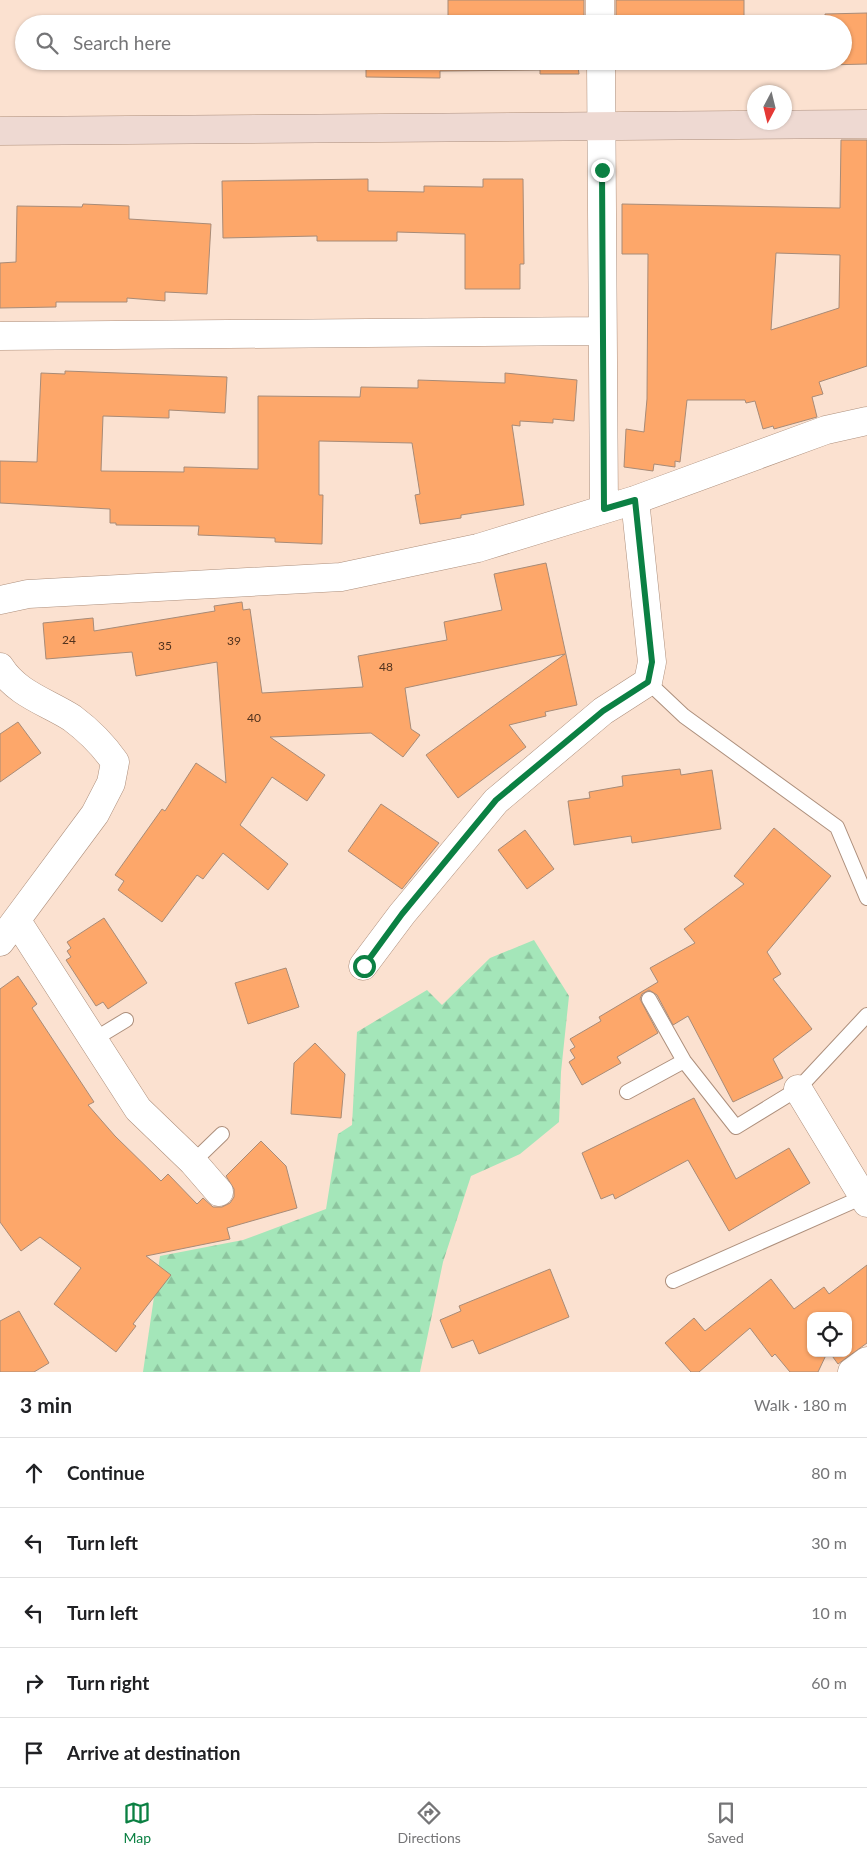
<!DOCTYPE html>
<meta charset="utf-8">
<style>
body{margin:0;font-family:Lato,sans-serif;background:#f2f2f2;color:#202124}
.controls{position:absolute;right:15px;bottom:15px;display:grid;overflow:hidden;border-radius:10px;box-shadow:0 1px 4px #0004}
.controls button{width:45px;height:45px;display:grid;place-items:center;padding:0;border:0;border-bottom:1px solid #e0e0e0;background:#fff;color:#202124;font:25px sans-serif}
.compass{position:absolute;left:747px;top:85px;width:45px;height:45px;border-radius:50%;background:#fff;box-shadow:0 1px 4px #0004;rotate:187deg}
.stop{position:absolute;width:15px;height:15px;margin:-11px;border:4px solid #0b8043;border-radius:50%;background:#fff}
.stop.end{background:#0b8043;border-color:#fff;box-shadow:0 1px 5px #0008}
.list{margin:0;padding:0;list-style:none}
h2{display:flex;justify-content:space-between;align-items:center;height:65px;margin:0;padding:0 20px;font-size:21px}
h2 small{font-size:16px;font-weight:400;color:#757577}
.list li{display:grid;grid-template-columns:32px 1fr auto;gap:15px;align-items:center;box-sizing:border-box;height:70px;padding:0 20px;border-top:1px solid #e0e0e0}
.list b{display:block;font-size:19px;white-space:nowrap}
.list em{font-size:16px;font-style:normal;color:#757577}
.icon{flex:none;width:28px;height:28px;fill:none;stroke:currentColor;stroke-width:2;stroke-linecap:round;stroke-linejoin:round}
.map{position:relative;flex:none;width:867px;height:1372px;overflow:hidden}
.search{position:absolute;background:#fff;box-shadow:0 1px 4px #0004;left:15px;right:15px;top:15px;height:55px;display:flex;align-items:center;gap:12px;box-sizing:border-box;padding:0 18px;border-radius:28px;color:#757577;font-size:19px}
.sheet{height:415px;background:#fff}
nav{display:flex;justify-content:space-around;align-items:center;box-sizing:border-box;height:70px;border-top:1px solid #e0e0e0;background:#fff;font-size:14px;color:#757577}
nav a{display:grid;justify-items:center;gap:2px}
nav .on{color:#0b8043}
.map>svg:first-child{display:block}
</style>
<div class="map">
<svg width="867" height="1372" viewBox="0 0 867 1372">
<defs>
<pattern id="forest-firs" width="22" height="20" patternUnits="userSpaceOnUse" patternTransform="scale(1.25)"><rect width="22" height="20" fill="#a4e6b9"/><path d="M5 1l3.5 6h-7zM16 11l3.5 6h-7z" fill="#8cc49e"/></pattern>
</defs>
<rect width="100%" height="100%" fill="#fbe1d0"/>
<path fill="url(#forest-firs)" d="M 534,940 L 569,996 L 561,1072 L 559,1122 L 520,1154 L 471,1176 L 443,1262 L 420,1372 L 143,1372 L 160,1256 L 243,1240 L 326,1209 L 338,1134 L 352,1125 L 357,1032 L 427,990 L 442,1005 L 490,958 Z"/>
<path fill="#fda76a" stroke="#a88b77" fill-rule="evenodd" d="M 448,0 L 584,0 L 584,24 L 366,24 L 366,16 L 448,18 Z
M 616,0 L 744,0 L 744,24 L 616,24 Z
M 867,13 L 867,64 L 826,65 L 826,61 L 843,61 L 843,24 L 825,24 L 825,14 Z
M 366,61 L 585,61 L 585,66 L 578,66 L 579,74 L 540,74 L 540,70 L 440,71 L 440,78 L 366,77 Z
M 617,61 L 744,61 L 744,68 L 617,66 Z
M 841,140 L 867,140 L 867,366 L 819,382 L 823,394 L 812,397 L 817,417 L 774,429 L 773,426 L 763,429 L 755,401 L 746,403 L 745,400 L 687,400 L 680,462 L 675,461 L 675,467 L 654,464 L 653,471 L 624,467 L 626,429 L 644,432 L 647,399 L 648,254 L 622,254 L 622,204 L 840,208 ZM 776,253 L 840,255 L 839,308 L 771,330 Z
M 368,179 L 368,191 L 424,192 L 424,186 L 483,187 L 483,179 L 523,179 L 524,264 L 520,264 L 520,289 L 465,289 L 465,234 L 397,232 L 397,241 L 317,241 L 317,236 L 223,238 L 222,181 Z
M 83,204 L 129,206 L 129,219 L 211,224 L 207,294 L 165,292 L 165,301 L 127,298 L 127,302 L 56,302 L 56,307 L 0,308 L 0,263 L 16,262 L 17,206 L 82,207 Z
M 65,371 L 227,377 L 225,413 L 169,410 L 169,418 L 103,416 L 101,471 L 184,472 L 184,467 L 258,469 L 258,396 L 360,397 L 361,387 L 418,388 L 418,380 L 505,383 L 505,373 L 577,380 L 574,421 L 553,419 L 553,423 L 520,421 L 520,426 L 512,425 L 524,505 L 461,515 L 461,518 L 420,524 L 415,495 L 420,494 L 412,443 L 319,441 L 319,495 L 323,495 L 322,544 L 275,542 L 275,538 L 198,535 L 199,526 L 116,525 L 116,523 L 110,523 L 110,509 L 0,503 L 0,461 L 37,462 L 41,373 L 65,374 Z
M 546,563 L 577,705 L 545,712 L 546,716 L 509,725 L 526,747 L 458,798 L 426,755 L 565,654 L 405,688 L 411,729 L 420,735 L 403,757 L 371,733 L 270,737 L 325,775 L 307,801 L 272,777 L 240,825 L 288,864 L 268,890 L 223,853 L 203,879 L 197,875 L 162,922 L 118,890 L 124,881 L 115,875 L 162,809 L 165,811 L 196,763 L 226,783 L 217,662 L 136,676 L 132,652 L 46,659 L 43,623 L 93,618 L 94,631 L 215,611 L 214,606 L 242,602 L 243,610 L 250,609 L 262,693 L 363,687 L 358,656 L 447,640 L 444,622 L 502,610 L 494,574 Z
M 18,722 L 41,753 L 0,782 L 0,734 Z
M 680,769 L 681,775 L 712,770 L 721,829 L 632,843 L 631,836 L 574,845 L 568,801 L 590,798 L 589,792 L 623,786 L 622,776 Z
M 381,804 L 439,843 L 402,889 L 348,851 Z
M 774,828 L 831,876 L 767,952 L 781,974 L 773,979 L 812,1029 L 773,1059 L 783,1078 L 733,1102 L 688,1016 L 673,1025 L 657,995 L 649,990 L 642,994 L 640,999 L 658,1033 L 617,1057 L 621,1063 L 582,1085 L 569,1062 L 575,1058 L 570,1050 L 575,1047 L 570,1039 L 601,1021 L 599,1017 L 658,982 L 650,968 L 695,943 L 684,929 L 744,884 L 734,876 Z
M 525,830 L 554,869 L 527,889 L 498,850 Z
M 104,918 L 147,983 L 108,1009 L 103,1002 L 96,1006 L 66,960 L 71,957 L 67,951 L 71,948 L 67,942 Z
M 286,968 L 299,1007 L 248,1024 L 235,983 Z
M 18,976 L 37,1004 L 32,1008 L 94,1102 L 88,1105 L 115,1136 L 161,1181 L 168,1174 L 197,1204 L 203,1198 L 213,1207 L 222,1207 L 230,1203 L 234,1197 L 234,1189 L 226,1176 L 261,1141 L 286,1166 L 297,1208 L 227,1228 L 230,1239 L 146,1256 L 171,1275 L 133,1324 L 136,1326 L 116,1352 L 54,1304 L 81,1268 L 40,1237 L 21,1251 L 0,1222 L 0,989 Z
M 315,1043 L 345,1074 L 341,1118 L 291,1114 L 294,1063 Z
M 694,1098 L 736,1179 L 789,1148 L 810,1183 L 729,1231 L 688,1160 L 615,1199 L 613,1194 L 601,1199 L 582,1153 Z
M 867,1265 L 867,1343 L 838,1364 L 830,1353 L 848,1353 L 848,1316 L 811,1316 L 811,1353 L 827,1353 L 818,1372 L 790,1372 L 775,1354 L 772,1357 L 750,1328 L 699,1372 L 691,1372 L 665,1343 L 694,1318 L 705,1331 L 771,1279 L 794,1309 L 824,1287 L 829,1294 Z
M 550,1269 L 569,1317 L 479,1354 L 473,1340 L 452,1348 L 440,1320 L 461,1311 L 459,1306 Z
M 19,1311 L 49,1363 L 34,1372 L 0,1372 L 0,1321 Z"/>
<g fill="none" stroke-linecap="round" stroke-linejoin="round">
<g stroke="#ad8f7c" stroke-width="16">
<path id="lane" d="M 648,682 L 684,716 L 837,827 L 867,898
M 649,999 L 684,1061 L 736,1127 L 798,1089 L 867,1015
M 93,1040 L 126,1020
M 627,1092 L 684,1061
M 193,1162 L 222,1134
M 673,1281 L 863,1197"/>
</g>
<g stroke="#ad8f7c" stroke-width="29">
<path id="street" d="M 600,0 L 600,24
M 601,61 L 604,509
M 0,336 L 602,331
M 0,600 L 28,594 L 341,577 L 478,548 L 635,500 L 826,430 L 867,421
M 0,667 C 17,694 47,702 72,718 C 88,730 104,746 115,762 L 111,783 L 95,814 L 0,942
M 17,921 L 138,1109 L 193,1162 L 219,1192
M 363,966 L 402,914 L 496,801 L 603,711 L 648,682 L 652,662 L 635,500
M 798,1089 L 867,1203
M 852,1372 L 867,1361"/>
</g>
<g stroke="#ad8f7c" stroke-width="29">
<path id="secondary" d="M 0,131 L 867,124"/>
</g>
<use href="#lane" stroke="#fff" stroke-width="14"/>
<use href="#street" stroke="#fff" stroke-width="28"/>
<use href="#secondary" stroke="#eed9d2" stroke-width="28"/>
</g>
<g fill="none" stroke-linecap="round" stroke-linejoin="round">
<path stroke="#0b8043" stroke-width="6" d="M 364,966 L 402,914 L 496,800 L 603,711 L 648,682 L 652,662 L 635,500 L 604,509 L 602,170"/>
</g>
<g text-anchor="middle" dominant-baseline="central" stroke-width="4.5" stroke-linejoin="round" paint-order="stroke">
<g font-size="12" fill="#50321e">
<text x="69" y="639">24</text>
<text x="234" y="640">39</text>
<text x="165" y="645">35</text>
<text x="386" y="666">48</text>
<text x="254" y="717">40</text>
</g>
</g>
</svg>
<div class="controls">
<button><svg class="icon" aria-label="locate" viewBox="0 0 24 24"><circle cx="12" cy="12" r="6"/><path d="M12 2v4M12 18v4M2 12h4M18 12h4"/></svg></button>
</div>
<svg class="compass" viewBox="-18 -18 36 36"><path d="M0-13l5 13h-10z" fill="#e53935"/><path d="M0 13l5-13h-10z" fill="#757577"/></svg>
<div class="stop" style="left:364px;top:966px"></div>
<div class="stop end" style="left:602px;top:170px"></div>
<div class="search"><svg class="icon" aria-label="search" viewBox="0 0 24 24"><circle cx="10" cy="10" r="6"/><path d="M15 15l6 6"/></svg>Search here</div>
</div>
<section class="sheet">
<h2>3 min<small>Walk · 180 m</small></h2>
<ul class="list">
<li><svg class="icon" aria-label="ahead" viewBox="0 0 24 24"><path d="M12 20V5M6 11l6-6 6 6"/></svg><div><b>Continue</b></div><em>80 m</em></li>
<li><svg class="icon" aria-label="left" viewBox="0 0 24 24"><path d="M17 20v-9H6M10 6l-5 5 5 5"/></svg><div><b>Turn left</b></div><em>30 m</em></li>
<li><svg class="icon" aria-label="left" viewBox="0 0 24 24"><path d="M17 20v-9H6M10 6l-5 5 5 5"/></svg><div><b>Turn left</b></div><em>10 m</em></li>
<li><svg class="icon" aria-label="right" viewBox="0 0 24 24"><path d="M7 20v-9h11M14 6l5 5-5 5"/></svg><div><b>Turn right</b></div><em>60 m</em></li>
<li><svg class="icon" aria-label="arrive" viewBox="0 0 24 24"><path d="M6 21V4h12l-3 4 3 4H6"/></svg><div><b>Arrive at destination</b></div></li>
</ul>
</section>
<nav>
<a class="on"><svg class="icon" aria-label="map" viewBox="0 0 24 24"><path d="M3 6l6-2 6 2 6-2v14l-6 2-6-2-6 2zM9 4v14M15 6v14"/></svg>Map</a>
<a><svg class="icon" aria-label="directions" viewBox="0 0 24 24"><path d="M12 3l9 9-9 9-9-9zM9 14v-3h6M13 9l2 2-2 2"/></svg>Directions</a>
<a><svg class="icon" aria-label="saved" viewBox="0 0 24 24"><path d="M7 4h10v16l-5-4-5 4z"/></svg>Saved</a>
</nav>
